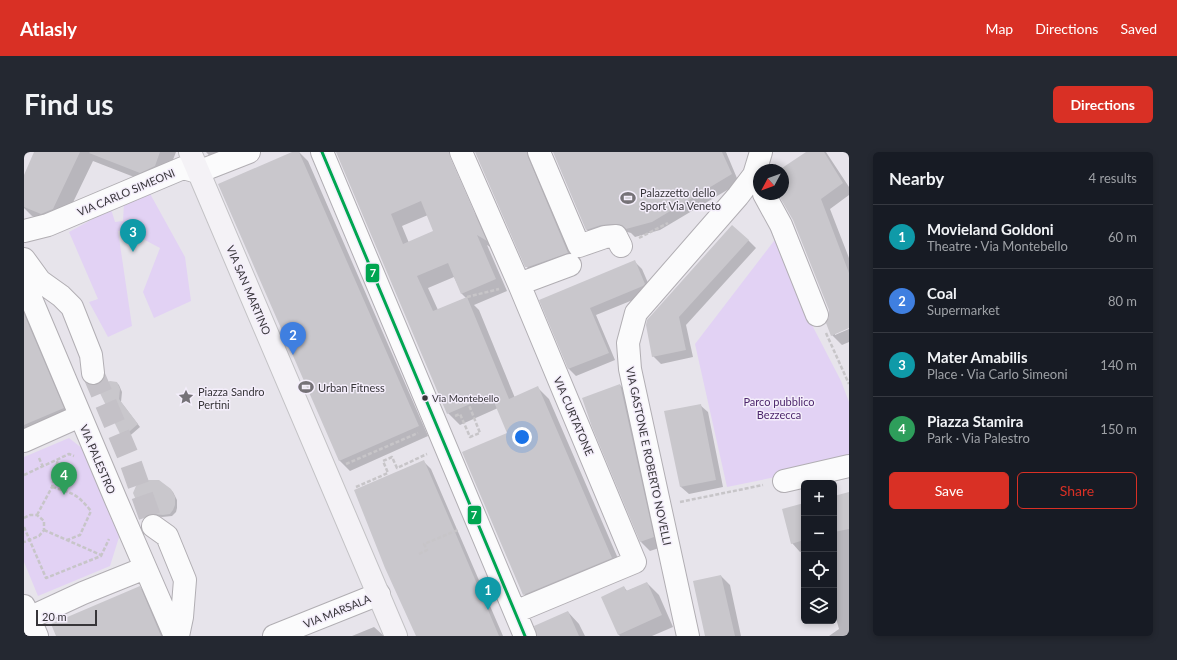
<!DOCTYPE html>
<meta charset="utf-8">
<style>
body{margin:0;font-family:Lato,sans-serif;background:#242831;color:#f1f3f6}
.controls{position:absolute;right:12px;bottom:12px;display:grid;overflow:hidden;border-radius:6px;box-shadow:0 2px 6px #0003}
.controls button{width:36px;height:36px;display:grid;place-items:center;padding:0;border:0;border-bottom:1px solid #363941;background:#171b24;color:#f1f3f6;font:20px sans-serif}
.compass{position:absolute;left:729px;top:12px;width:36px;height:36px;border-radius:50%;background:#171b24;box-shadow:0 2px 6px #0003;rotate:229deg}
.scale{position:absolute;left:12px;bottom:10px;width:61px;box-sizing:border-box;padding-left:4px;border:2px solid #373539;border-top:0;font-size:11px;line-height:14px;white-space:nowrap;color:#373539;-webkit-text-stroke:3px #f4eefb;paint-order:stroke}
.you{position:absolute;left:498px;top:285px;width:14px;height:14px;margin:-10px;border:3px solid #fff;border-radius:50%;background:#1a73e8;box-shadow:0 0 0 6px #1a73e833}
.badge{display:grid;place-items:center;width:26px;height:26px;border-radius:50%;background:#d93025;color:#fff;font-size:13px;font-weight:700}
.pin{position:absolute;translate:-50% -33px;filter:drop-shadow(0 1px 2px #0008)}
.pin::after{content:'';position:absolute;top:21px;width:14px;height:12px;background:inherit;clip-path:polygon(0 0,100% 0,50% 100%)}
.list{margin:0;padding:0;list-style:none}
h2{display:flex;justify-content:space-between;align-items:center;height:52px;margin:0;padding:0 16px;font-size:17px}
h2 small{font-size:13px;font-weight:400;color:#9ea1a6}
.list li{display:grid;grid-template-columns:26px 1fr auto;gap:12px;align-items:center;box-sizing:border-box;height:64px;padding:0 16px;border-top:1px solid #363941}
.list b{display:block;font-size:15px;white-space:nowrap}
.list p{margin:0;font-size:13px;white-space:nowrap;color:#9ea1a6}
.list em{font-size:13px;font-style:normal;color:#9ea1a6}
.actions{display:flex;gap:8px;padding:12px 16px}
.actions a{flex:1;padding:9px 0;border:1px solid #d93025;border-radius:6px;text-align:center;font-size:14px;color:#d93025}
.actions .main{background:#d93025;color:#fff}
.icon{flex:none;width:22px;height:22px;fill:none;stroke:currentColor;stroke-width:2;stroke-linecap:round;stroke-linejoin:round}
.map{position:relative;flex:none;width:825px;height:484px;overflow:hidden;border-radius:6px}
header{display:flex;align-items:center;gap:24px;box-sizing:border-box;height:56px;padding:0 20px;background:#d93025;color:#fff}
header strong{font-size:19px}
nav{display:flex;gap:22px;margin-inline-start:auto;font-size:14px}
.intro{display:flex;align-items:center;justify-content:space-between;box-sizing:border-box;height:96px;padding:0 24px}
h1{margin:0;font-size:28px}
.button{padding:10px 18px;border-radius:6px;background:#d93025;color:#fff;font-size:14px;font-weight:700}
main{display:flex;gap:24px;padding:0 24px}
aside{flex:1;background:#171b24;border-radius:6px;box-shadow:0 2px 6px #0003}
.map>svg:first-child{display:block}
</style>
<header>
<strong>Atlasly</strong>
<nav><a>Map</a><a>Directions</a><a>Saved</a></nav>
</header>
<div class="intro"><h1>Find us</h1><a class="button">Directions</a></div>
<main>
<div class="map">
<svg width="825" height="484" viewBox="0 0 825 484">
<rect width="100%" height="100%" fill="#e7e4eb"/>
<path fill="#e2d2f4" d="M 124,38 L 161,105 L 167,149 L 130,166 L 119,140 L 136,96 L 102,78 L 94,79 L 108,174 L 84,185 L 65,150 L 74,147 L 45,80 L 87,57 L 91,70 L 99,69 L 100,51 Z
M 753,85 L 787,171 L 817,229 L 825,250 L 825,310 L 703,335 L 671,192 Z
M 45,286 L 59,297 L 96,382 L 86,414 L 14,444 L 0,410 L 0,305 Z"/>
<path fill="#0003" fill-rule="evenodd" d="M 11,0 L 152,0 L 142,26 L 128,32 L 69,9 L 40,69 L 30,73 L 8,64 L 0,56 L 0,25 Z
M 182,0 L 223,0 L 194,13 Z
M 271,0 L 275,0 L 284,9 L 404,284 L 326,319 L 315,308 Z
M 313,0 L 423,0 L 449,60 L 461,72 L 473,99 L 463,93 L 483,139 L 450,153 L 455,158 L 491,246 L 514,236 L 525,247 L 599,418 L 512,454 L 500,442 L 484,282 L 474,256 L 436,273 L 424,261 ZM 404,63 L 411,79 L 385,91 L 378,74 ZM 430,125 L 438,142 L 442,146 L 414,158 L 404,136 Z
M 452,0 L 514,0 L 552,109 L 511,123 L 502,114 Z
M 530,0 L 702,0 L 715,31 L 636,78 L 611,85 L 607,81 L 600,79 L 571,86 L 563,78 Z
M 784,0 L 802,0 L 825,35 L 825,43 L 806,57 L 825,106 L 825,175 L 811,181 L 811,183 L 825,177 L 825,190 L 818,193 L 808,183 L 806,158 L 770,68 L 755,42 L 759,42 L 759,18 L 758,18 Z
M 724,88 L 732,96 L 662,173 L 669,205 L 637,212 L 629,204 L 623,173 Z
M 611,110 L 618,117 L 628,140 L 626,141 L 572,163 L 591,208 L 552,224 L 545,217 L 517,149 Z
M 0,150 L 48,265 L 0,286 Z
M 83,231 L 93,231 L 95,233 L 98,240 L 97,250 L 116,275 L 101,288 L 99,286 L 74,233 Z
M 596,233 L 605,242 L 638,395 L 626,399 L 617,390 L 569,275 Z
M 676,253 L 684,260 L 699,335 L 665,342 L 657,335 L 642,260 Z
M 399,309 L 407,317 L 479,484 L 393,484 Z
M 146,337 L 149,340 L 153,348 L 153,356 L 152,360 L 148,364 L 138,365 L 132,364 L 121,358 L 118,355 Z
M 825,341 L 825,484 L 805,484 L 815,477 L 810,459 L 810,413 L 812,412 L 810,405 L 810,345 Z
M 780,353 L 780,399 L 776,400 L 768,391 Z
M 697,424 L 706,433 L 717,484 L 682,484 Z
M 623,431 L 635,443 L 649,475 L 628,484 L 596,484 L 594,482 L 600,435 L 603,439 Z
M 116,435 L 123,443 L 141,484 L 33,484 Z
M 544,460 L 555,472 L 561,484 L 520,484 Z
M 350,475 L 360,484 L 328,484 Z"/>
<path fill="#c9c7cc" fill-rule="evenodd" d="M 10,0 L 56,0 L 29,57 L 17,62 L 0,55 L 0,23 Z
M 66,0 L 136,0 L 131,14 L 116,21 L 65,1 Z
M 268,0 L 275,0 L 395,274 L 315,309 L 194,32 Z
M 312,0 L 425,0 L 426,5 L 463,89 L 453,83 L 472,127 L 437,142 L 424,111 L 393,124 L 409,159 L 443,145 L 485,247 L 514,234 L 588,406 L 499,443 L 438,300 L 483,281 L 467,243 L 423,262 ZM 397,49 L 409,79 L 379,92 L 367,62 Z
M 451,0 L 503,0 L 504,5 L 544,101 L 504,115 L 501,115 Z
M 529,0 L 698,0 L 708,22 L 628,70 L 602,77 L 598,73 L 591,72 L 577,73 L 562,78 Z
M 782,0 L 800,0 L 819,31 L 797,47 L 825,121 L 825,176 L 807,184 L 802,171 L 805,165 L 805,158 L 769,68 L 754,42 L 759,42 L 759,18 L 755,18 Z
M 708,73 L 725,88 L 655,165 L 662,198 L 628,205 L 622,173 L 623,168 Z
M 611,108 L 621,132 L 619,134 L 566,156 L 585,201 L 544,217 L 515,148 Z
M 0,162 L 40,256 L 0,273 Z
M 80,226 L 83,230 L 86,229 L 93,230 L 96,237 L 95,247 L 114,272 L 98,286 L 72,233 L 77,231 Z
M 596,232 L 630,385 L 616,390 L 568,275 L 558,246 Z
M 677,252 L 692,328 L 656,335 L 640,259 Z
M 400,308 L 428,373 L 475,484 L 392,484 L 361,416 L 330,338 Z
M 125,328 L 135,328 L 147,337 L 151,345 L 151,353 L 149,358 L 146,362 L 139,363 L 128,362 L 117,356 L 112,348 L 109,341 L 112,334 L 117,330 Z
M 825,340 L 825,377 L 810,380 L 810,344 Z
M 780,351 L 780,388 L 767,392 L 758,357 Z
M 697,423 L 711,484 L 681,484 L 669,429 Z
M 623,430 L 638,463 L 594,483 L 577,445 L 600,434 L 602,439 Z
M 116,434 L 137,484 L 32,484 L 27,472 Z
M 544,459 L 555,484 L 513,484 L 510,474 Z"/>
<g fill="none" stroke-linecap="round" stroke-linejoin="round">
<path stroke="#c4c1c7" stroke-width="22" stroke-dasharray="22 11" stroke-linecap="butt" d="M 69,221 L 105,306 L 129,374"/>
<g stroke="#b1aeb3" stroke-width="24">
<path id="minor" d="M 298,0 L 501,484
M 437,0 L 495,132 L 611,410 L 491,460
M 515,0 L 555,94 L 581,85 L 592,84 L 597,94
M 740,42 L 757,73 L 793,163
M 0,79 L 24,73 L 159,16 L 174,20 L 225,0
M 0,107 L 16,129 L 37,144 L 48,155 L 67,203 L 69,221
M 0,130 L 92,348 L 151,484
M 495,132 L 546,113
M 0,289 L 56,264
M 760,329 L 825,314
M 129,374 L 143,384 L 161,428 L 158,465 L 154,484
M 0,454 L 13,484
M 0,466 L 5,466 L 59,441 L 121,416
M 250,484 L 355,442
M 664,484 L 606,217 L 604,191 L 612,161 L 714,44 L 730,23 L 737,0"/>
</g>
<g stroke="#c3c2c5" stroke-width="24">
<path id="major" d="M 166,0 L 372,484"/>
</g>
<path stroke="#c7c5c8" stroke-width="2.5" stroke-dasharray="4 2" stroke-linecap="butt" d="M 615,86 L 644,71
M 443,145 L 475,137
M 802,181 L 825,232
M 431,264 L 436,262 L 446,285 L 456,281 L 445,253
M 15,306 L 19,315
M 322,312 L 394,281
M 0,323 L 45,302 L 50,304
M 28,335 C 49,341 53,342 67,359 L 56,383 L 43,388
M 332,335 L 364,321 L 359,309 L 368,305 L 373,316 L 403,302
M 656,350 L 739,333
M 13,363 L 28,335 L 34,307
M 0,366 L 6,363 L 13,363 L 20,369 L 20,378 L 15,384 L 0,390
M 0,375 L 22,426 L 77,404 L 85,387
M 20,378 L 77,403
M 395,402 L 403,398 L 400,392 L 434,378"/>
<use href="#minor" stroke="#fbfbfc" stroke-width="22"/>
<use href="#major" stroke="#f4f2f6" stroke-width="22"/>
<g stroke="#f4eefb" stroke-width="6">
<path id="bus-1" d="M 298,0 L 501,484"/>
</g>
<use href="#bus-1" stroke="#00a651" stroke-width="3"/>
</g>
<defs>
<g id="stadium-bare" transform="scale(1.2)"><path d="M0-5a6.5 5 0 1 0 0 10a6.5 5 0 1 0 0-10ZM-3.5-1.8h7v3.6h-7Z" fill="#757277" stroke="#f4eefb" stroke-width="2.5" paint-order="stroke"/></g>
<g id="sight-bare" transform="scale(1.2)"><path d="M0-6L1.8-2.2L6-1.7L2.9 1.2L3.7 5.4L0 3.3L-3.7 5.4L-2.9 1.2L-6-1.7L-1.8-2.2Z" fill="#757277" stroke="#f4eefb" stroke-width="2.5" paint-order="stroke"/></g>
</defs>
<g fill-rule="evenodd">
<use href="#stadium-bare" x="604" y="46"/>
<use href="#stadium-bare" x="282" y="235"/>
<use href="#sight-bare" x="162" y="245"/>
</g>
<circle fill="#373539" stroke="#f4eefb" stroke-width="1.5" cx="401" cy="246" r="3.5"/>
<g text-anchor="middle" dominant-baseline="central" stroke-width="3" stroke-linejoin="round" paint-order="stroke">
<g font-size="10" fill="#373539" stroke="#f4eefb" text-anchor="start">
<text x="408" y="246">Via Montebello</text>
</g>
<g font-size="11" fill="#373539" stroke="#f4eefb">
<text transform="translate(102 40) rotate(-23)">VIA CARLO SIMEONI</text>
<text transform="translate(225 138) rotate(67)">VIA SAN MARTINO</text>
<text transform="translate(550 264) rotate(67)">VIA CURTATONE</text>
<text transform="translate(625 304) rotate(78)">VIA GASTONE E ROBERTO NOVELLI</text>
<text transform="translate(74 307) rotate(67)">VIA PALESTRO</text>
<text transform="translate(313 459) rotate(-22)">VIA MARSALA</text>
</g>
<g font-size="11" fill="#373539" stroke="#f4eefb" text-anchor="start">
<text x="616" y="40">Palazzetto dello<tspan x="616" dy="13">Sport Via Veneto</tspan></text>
<text x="294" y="235">Urban Fitness</text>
<text x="174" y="239">Piazza Sandro<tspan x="174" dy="13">Pertini</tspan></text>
</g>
<g font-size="11" fill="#4d276c" stroke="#f4eefb">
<text x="755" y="249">Parco pubblico<tspan x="755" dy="13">Bezzecca</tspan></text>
</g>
</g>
<g stroke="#f4eefb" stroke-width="1.5">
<rect x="341" y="111" width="15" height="20" rx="4" fill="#00a651"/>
<rect x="443" y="353" width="15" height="20" rx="4" fill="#00a651"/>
</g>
<g font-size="11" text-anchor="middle" font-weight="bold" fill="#fff">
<text x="349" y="125">7</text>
<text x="450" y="367">7</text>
</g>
</svg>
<div class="controls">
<button>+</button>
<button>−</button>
<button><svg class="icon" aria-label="locate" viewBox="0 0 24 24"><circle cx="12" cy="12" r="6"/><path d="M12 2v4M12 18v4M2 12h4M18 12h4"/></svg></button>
<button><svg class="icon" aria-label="layers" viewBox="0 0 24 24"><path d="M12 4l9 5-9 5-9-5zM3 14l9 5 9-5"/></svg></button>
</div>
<svg class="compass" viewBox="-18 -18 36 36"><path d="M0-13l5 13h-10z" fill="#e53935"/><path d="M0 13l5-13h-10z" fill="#9ea1a6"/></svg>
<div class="scale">20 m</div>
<div class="you"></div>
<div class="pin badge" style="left:464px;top:458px;background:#0f9aa8">1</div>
<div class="pin badge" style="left:269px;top:203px;background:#3f7fe0">2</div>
<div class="pin badge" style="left:109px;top:100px;background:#0f9aa8">3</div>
<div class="pin badge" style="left:40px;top:343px;background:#2e9e5b">4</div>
</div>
<aside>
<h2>Nearby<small>4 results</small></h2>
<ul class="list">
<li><span class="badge" style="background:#0f9aa8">1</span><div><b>Movieland Goldoni</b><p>Theatre · Via Montebello</p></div><em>60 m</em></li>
<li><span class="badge" style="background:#3f7fe0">2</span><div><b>Coal</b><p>Supermarket</p></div><em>80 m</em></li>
<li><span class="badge" style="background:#0f9aa8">3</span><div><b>Mater Amabilis</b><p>Place · Via Carlo Simeoni</p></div><em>140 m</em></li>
<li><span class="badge" style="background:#2e9e5b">4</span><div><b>Piazza Stamira</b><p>Park · Via Palestro</p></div><em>150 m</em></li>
</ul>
<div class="actions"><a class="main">Save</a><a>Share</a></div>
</aside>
</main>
